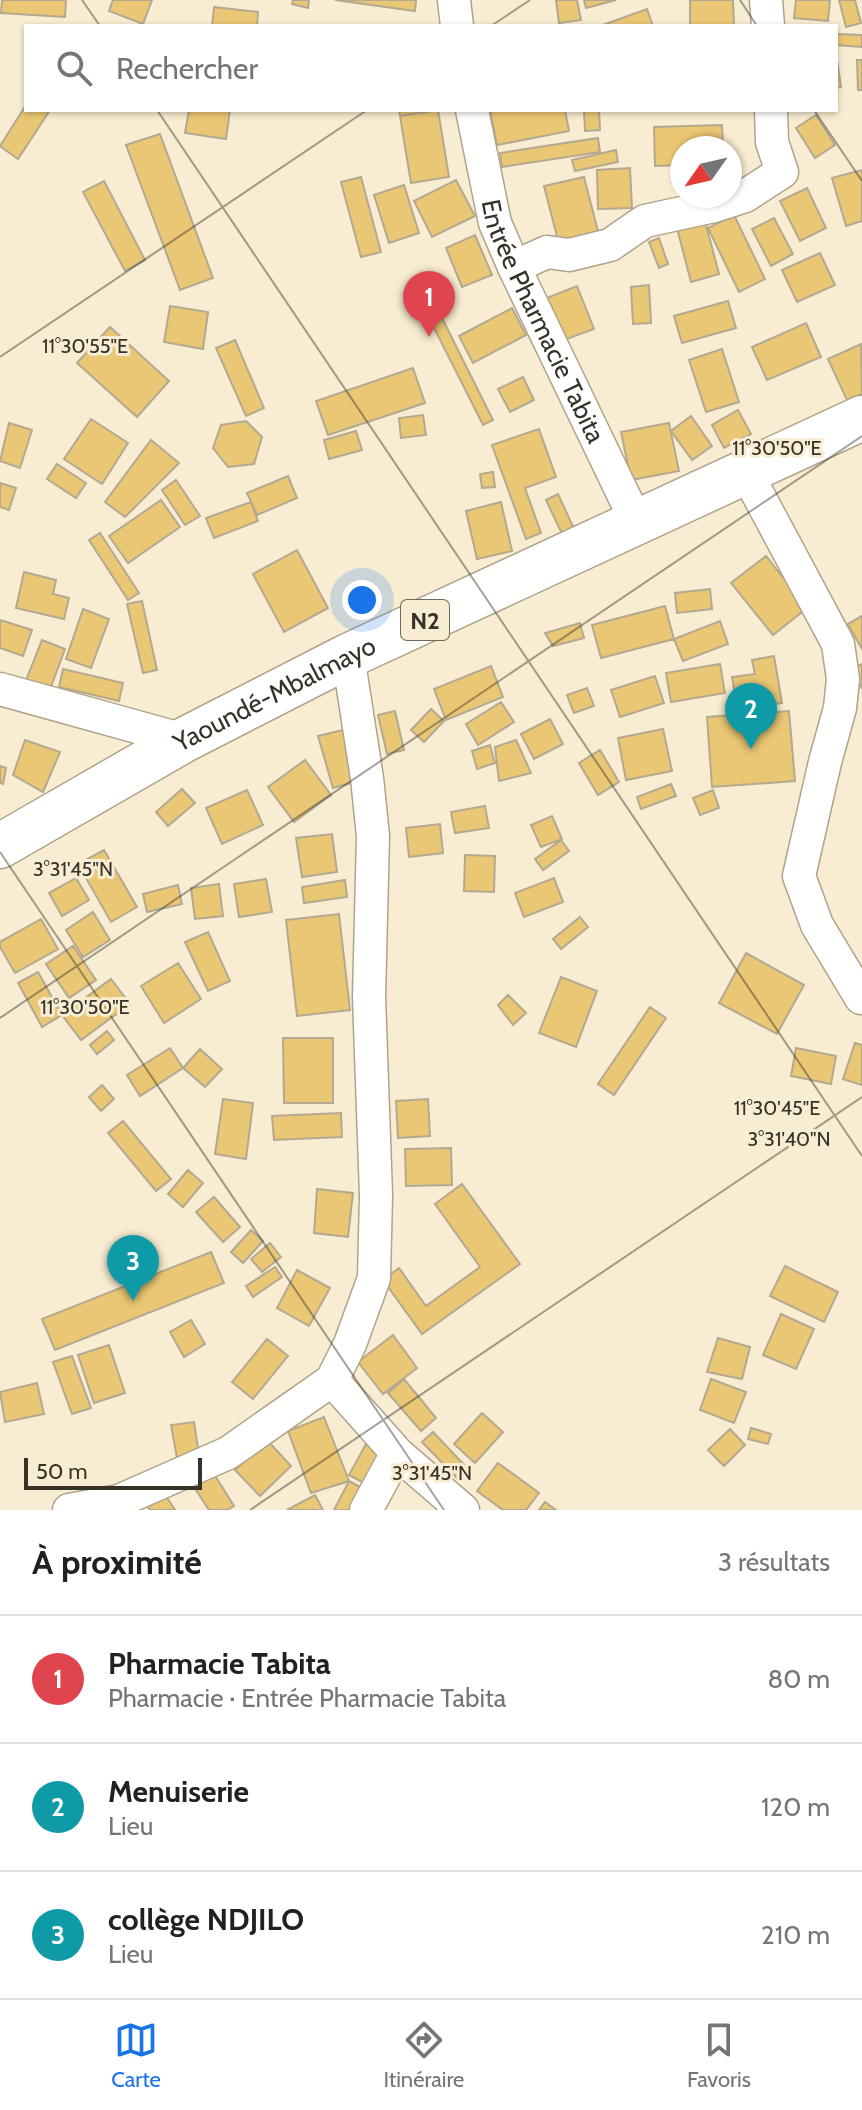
<!DOCTYPE html>
<html lang="fr">
<meta charset="utf-8">
<style>
body{margin:0;font-family:Cabin,sans-serif;background:#f6f6f6;color:#202124}
.compass{position:absolute;left:670px;top:136px;width:72px;height:72px;border-radius:50%;background:#fff;box-shadow:0 2px 6px #0004;rotate:236deg}
.scale{position:absolute;left:24px;bottom:20px;width:178px;box-sizing:border-box;padding-left:8px;border:4px solid #363228;border-top:0;font-size:22px;line-height:28px;white-space:nowrap;color:#363228;-webkit-text-stroke:6px #f8edd2;paint-order:stroke}
.you{position:absolute;left:362px;top:600px;width:28px;height:28px;margin:-20px;border:6px solid #fff;border-radius:50%;background:#1a73e8;box-shadow:0 0 0 12px #1a73e833}
.badge{display:grid;place-items:center;width:52px;height:52px;border-radius:50%;background:#1a73e8;color:#fff;font-size:26px;font-weight:700}
.pin{position:absolute;translate:-50% -66px;filter:drop-shadow(0 2px 4px #0008)}
.pin::after{content:'';position:absolute;top:42px;width:28px;height:24px;background:inherit;clip-path:polygon(0 0,100% 0,50% 100%)}
.list{margin:0;padding:0;list-style:none}
h2{display:flex;justify-content:space-between;align-items:center;height:104px;margin:0;padding:0 32px;font-size:34px}
h2 small{font-size:26px;font-weight:400;color:#757577}
.list li{display:grid;grid-template-columns:52px 1fr auto;gap:24px;align-items:center;box-sizing:border-box;height:128px;padding:0 32px;border-top:2px solid #e0e0e0}
.list b{display:block;font-size:30px;white-space:nowrap}
.list p{margin:0;font-size:26px;white-space:nowrap;color:#757577}
.list em{font-size:26px;font-style:normal;color:#757577}
.icon{flex:none;width:44px;height:44px;fill:none;stroke:currentColor;stroke-width:2;stroke-linecap:round;stroke-linejoin:round}
.map{position:relative;flex:none;width:862px;height:1510px;overflow:hidden}
.search{position:absolute;background:#fff;box-shadow:0 2px 6px #0004;left:24px;right:24px;top:24px;height:88px;display:flex;align-items:center;gap:20px;box-sizing:border-box;padding:0 28px;border-radius:0px;color:#757577;font-size:30px}
.sheet{height:488px;background:#fff}
nav{display:flex;justify-content:space-around;align-items:center;box-sizing:border-box;height:112px;border-top:2px solid #e0e0e0;background:#fff;font-size:22px;color:#757577}
nav a{display:grid;justify-items:center;gap:4px}
nav .on{color:#1a73e8}
.map>svg:first-child{display:block}
</style>
<div class="map">
<svg width="862" height="1510" viewBox="0 0 862 1510">
<rect width="100%" height="100%" fill="#f8edd2"/>
<path fill="#eac774" stroke="#b4a990" stroke-width="2" d="M 2,0 L 66,0 L 65,17 L 1,13 Z
M 113,0 L 152,0 L 143,24 L 109,11 Z
M 293,0 L 309,0 L 308,8 L 292,4 Z
M 335,0 L 416,0 L 415,11 Z
M 556,0 L 577,0 L 581,20 L 559,23 Z
M 584,0 L 616,0 L 586,8 Z
M 690,0 L 733,0 L 734,26 L 690,26 Z
M 796,0 L 830,0 L 828,21 L 794,18 Z
M 839,0 L 855,0 L 861,23 L 846,27 Z
M 214,7 L 258,12 L 257,26 L 212,26 Z
M 647,9 L 653,26 L 600,26 Z
M 836,34 L 862,35 L 862,47 L 836,45 Z
M 836,53 L 841,87 L 836,88 Z
M 857,60 L 862,60 L 862,90 L 858,90 Z
M 26,105 L 26,110 L 50,110 L 18,159 L 0,146 Z
M 189,110 L 230,110 L 226,139 L 185,133 Z
M 399,110 L 436,110 L 400,116 Z
M 438,110 L 449,177 L 411,183 L 400,116 Z
M 490,110 L 565,110 L 569,131 L 497,145 Z
M 584,110 L 599,110 L 600,130 L 585,131 Z
M 816,115 L 835,145 L 815,158 L 796,128 Z
M 722,125 L 723,148 L 682,148 L 682,165 L 655,166 L 654,127 Z
M 160,134 L 213,278 L 180,290 L 126,145 Z
M 598,138 L 600,152 L 502,167 L 500,153 Z
M 616,150 L 618,162 L 575,171 L 572,160 Z
M 630,168 L 632,208 L 598,209 L 597,170 Z
M 862,170 L 862,221 L 846,226 L 832,178 Z
M 361,177 L 381,252 L 361,257 L 341,182 Z
M 584,177 L 600,239 L 560,248 L 544,186 Z
M 456,180 L 475,216 L 432,237 L 414,201 Z
M 104,181 L 145,260 L 125,271 L 83,192 Z
M 404,185 L 419,233 L 389,243 L 374,195 Z
M 807,188 L 826,228 L 800,241 L 780,201 Z
M 734,215 L 765,279 L 739,292 L 708,228 Z
M 774,218 L 793,254 L 771,266 L 752,229 Z
M 705,221 L 719,274 L 691,282 L 677,228 Z
M 475,235 L 492,275 L 462,287 L 446,248 Z
M 659,238 L 668,264 L 659,268 L 649,242 Z
M 820,253 L 835,285 L 797,302 L 782,270 Z
M 649,285 L 651,323 L 633,324 L 631,287 Z
M 577,286 L 594,329 L 564,340 L 547,298 Z
M 728,301 L 736,328 L 682,343 L 674,316 Z
M 170,306 L 208,312 L 203,349 L 164,342 Z
M 512,308 L 526,335 L 473,363 L 459,336 Z
M 438,310 L 493,420 L 483,425 L 428,316 Z
M 806,323 L 821,357 L 767,380 L 752,347 Z
M 110,327 L 169,381 L 137,417 L 77,363 Z
M 235,340 L 264,408 L 246,416 L 216,348 Z
M 861,344 L 862,394 L 847,400 L 828,359 Z
M 722,349 L 739,402 L 706,412 L 689,360 Z
M 413,368 L 425,403 L 328,435 L 316,401 Z
M 523,377 L 534,400 L 510,412 L 498,389 Z
M 738,410 L 751,434 L 724,448 L 712,425 Z
M 423,415 L 426,435 L 401,438 L 399,418 Z
M 691,416 L 712,446 L 692,460 L 671,431 Z
M 91,419 L 128,443 L 102,484 L 64,459 Z
M 246,421 L 262,437 L 254,464 L 228,467 L 213,448 L 221,425 Z
M 9,423 L 32,430 L 20,468 L 0,461 Z
M 669,423 L 679,471 L 631,480 L 621,432 Z
M 539,429 L 556,477 L 525,488 L 541,533 L 526,539 L 492,445 Z
M 356,431 L 362,450 L 329,459 L 324,440 Z
M 151,440 L 179,463 L 125,517 L 105,502 Z
M 57,464 L 86,483 L 76,498 L 47,479 Z
M 493,472 L 495,487 L 482,488 L 480,474 Z
M 288,476 L 297,498 L 257,515 L 247,493 Z
M 176,480 L 200,516 L 185,525 L 162,490 Z
M 0,483 L 16,488 L 9,510 L 0,507 Z
M 558,494 L 575,531 L 563,536 L 546,500 Z
M 161,500 L 180,527 L 128,563 L 109,536 Z
M 251,502 L 258,521 L 214,538 L 206,518 Z
M 501,502 L 512,551 L 477,559 L 466,511 Z
M 100,533 L 139,593 L 128,600 L 89,540 Z
M 297,550 L 328,608 L 284,632 L 253,574 Z
M 766,556 L 807,608 L 773,635 L 731,583 Z
M 24,572 L 56,580 L 53,594 L 69,598 L 64,619 L 16,608 Z
M 710,589 L 712,609 L 677,613 L 675,593 Z
M 142,601 L 157,670 L 143,673 L 127,604 Z
M 665,606 L 674,639 L 601,658 L 592,625 Z
M 83,609 L 109,619 L 91,668 L 66,659 Z
M 862,616 L 862,649 L 848,624 Z
M 0,620 L 32,630 L 23,656 L 0,648 Z
M 720,621 L 728,644 L 683,661 L 674,639 Z
M 580,623 L 584,638 L 553,646 L 545,633 Z
M 42,640 L 65,649 L 49,692 L 25,683 Z
M 774,656 L 782,703 L 738,710 L 732,677 L 755,674 L 752,660 Z
M 720,664 L 725,693 L 671,702 L 666,673 Z
M 862,664 L 862,689 L 852,669 Z
M 491,666 L 503,697 L 446,720 L 434,689 Z
M 63,669 L 123,683 L 119,701 L 59,687 Z
M 655,676 L 664,703 L 620,717 L 611,690 Z
M 587,688 L 594,706 L 574,713 L 567,695 Z
M 501,702 L 514,722 L 478,745 L 466,724 Z
M 431,709 L 444,721 L 424,742 L 411,730 Z
M 395,711 L 404,750 L 387,754 L 378,715 Z
M 789,711 L 795,781 L 712,787 L 707,717 Z
M 550,719 L 563,744 L 534,759 L 521,734 Z
M 663,729 L 672,771 L 626,780 L 618,738 Z
M 343,730 L 358,781 L 333,788 L 318,736 Z
M 25,740 L 60,752 L 43,792 L 13,775 Z
M 516,740 L 531,773 L 499,781 L 495,747 Z
M 490,745 L 495,763 L 477,769 L 472,751 Z
M 600,750 L 619,782 L 598,795 L 579,763 Z
M 305,760 L 331,795 L 294,822 L 268,787 Z
M 0,766 L 6,768 L 3,784 L 0,783 Z
M 671,784 L 676,796 L 641,809 L 637,797 Z
M 182,789 L 195,803 L 168,826 L 156,812 Z
M 247,790 L 263,825 L 222,844 L 206,808 Z
M 713,790 L 719,808 L 700,815 L 693,798 Z
M 485,806 L 489,828 L 455,833 L 451,812 Z
M 552,816 L 562,839 L 541,847 L 531,825 Z
M 440,824 L 443,853 L 409,857 L 406,828 Z
M 332,834 L 337,872 L 302,877 L 296,838 Z
M 561,840 L 569,851 L 543,870 L 535,859 Z
M 104,850 L 137,907 L 111,922 L 78,864 Z
M 465,855 L 495,856 L 494,892 L 464,891 Z
M 76,878 L 89,900 L 62,916 L 49,893 Z
M 554,878 L 563,902 L 524,917 L 515,893 Z
M 266,879 L 272,912 L 239,917 L 234,884 Z
M 345,880 L 347,897 L 304,903 L 302,887 Z
M 219,884 L 223,916 L 195,919 L 191,888 Z
M 178,885 L 182,904 L 147,912 L 143,894 Z
M 93,912 L 110,940 L 83,957 L 66,930 Z
M 339,914 L 350,1010 L 297,1016 L 286,920 Z
M 580,917 L 588,927 L 561,949 L 553,939 Z
M 41,919 L 58,949 L 15,973 L 0,947 L 0,942 Z
M 208,932 L 230,981 L 208,991 L 185,942 Z
M 73,946 L 96,980 L 69,998 L 46,964 Z
M 746,953 L 804,985 L 777,1034 L 719,1003 Z
M 178,963 L 201,999 L 164,1023 L 141,986 Z
M 38,972 L 62,1015 L 42,1027 L 18,983 Z
M 561,977 L 597,991 L 576,1047 L 539,1033 Z
M 111,979 L 130,1004 L 81,1040 L 62,1015 Z
M 508,995 L 526,1013 L 513,1025 L 498,1005 Z
M 650,1007 L 666,1018 L 614,1095 L 598,1084 Z
M 107,1031 L 114,1040 L 97,1054 L 90,1045 Z
M 283,1038 L 333,1038 L 333,1103 L 284,1103 Z
M 855,1043 L 862,1045 L 862,1085 L 843,1079 Z
M 170,1048 L 183,1068 L 140,1096 L 127,1075 Z
M 796,1048 L 836,1056 L 831,1084 L 791,1076 Z
M 200,1049 L 222,1069 L 205,1087 L 183,1068 Z
M 102,1085 L 114,1099 L 101,1111 L 89,1097 Z
M 223,1099 L 253,1103 L 246,1159 L 215,1154 Z
M 428,1099 L 430,1136 L 398,1138 L 396,1101 Z
M 341,1113 L 342,1137 L 274,1140 L 272,1116 Z
M 123,1121 L 171,1179 L 156,1191 L 108,1133 Z
M 451,1148 L 452,1185 L 406,1186 L 405,1149 Z
M 188,1170 L 203,1183 L 183,1207 L 168,1194 Z
M 462,1184 L 520,1264 L 422,1334 L 383,1280 L 399,1268 L 426,1306 L 480,1267 L 435,1204 Z
M 317,1189 L 353,1193 L 348,1237 L 314,1233 Z
M 214,1197 L 240,1227 L 223,1242 L 196,1212 Z
M 251,1230 L 263,1241 L 243,1263 L 231,1252 Z
M 270,1243 L 281,1257 L 262,1272 L 251,1259 Z
M 211,1252 L 224,1283 L 55,1350 L 42,1319 Z
M 785,1266 L 838,1292 L 824,1322 L 770,1296 Z
M 275,1267 L 282,1277 L 253,1297 L 246,1286 Z
M 297,1270 L 330,1288 L 309,1326 L 277,1308 Z
M 781,1314 L 814,1329 L 796,1369 L 763,1355 Z
M 191,1320 L 205,1344 L 184,1357 L 170,1332 Z
M 393,1335 L 417,1368 L 383,1394 L 358,1362 Z
M 718,1338 L 750,1347 L 742,1379 L 707,1372 Z
M 267,1339 L 288,1356 L 253,1399 L 232,1382 Z
M 109,1345 L 125,1393 L 94,1403 L 78,1355 Z
M 72,1356 L 91,1408 L 72,1414 L 53,1362 Z
M 404,1379 L 436,1418 L 421,1431 L 388,1393 Z
M 711,1379 L 746,1392 L 734,1423 L 700,1410 Z
M 37,1383 L 44,1414 L 5,1422 L 0,1392 Z
M 482,1413 L 503,1432 L 475,1463 L 454,1444 Z
M 324,1417 L 349,1481 L 311,1493 L 288,1431 Z
M 194,1422 L 199,1455 L 177,1458 L 171,1425 Z
M 751,1428 L 771,1434 L 768,1444 L 748,1439 Z
M 730,1429 L 745,1445 L 724,1466 L 708,1450 Z
M 433,1432 L 470,1471 L 460,1481 L 422,1442 Z
M 267,1440 L 291,1466 L 260,1496 L 235,1470 Z
M 367,1442 L 383,1451 L 364,1483 L 349,1475 Z
M 498,1463 L 539,1493 L 526,1510 L 503,1510 L 477,1491 Z
M 214,1474 L 234,1506 L 227,1510 L 209,1510 L 194,1487 Z
M 349,1481 L 362,1488 L 351,1510 L 334,1510 Z
M 162,1490 L 175,1510 L 150,1510 L 144,1501 Z
M 315,1495 L 323,1510 L 287,1510 Z
M 545,1502 L 556,1510 L 539,1510 Z"/>
<g fill="none" stroke-linecap="round" stroke-linejoin="round">
<g stroke="#afa48b" stroke-width="35">
<g id="minor">
<path d="M 454,0 L 457,26"/>
<path d="M 766,0 L 768,26"/>
<path id="s1" d="M 472,110 L 495,223 L 514,267 L 637,523"/>
<path d="M 514,267 L 547,252 L 569,255 L 610,245 L 645,221 L 714,206 L 745,196 L 782,172 L 772,142 L 771,110"/>
<path d="M 746,472 L 838,644 L 843,679 L 840,708 L 825,762 L 799,876 L 817,925 L 861,998"/>
<path d="M 0,689 L 184,740"/>
<path d="M 332,1380 L 397,1453 L 463,1510"/>
<path d="M 69,1510 L 119,1501 L 228,1453 L 332,1380 L 350,1344 L 374,1278 L 376,1195 L 369,997 L 373,836 L 367,778 L 348,656"/>
<path d="M 366,1510 L 397,1453"/>
</g>
</g>
<g stroke="#afa48b" stroke-width="47">
<g id="highway">
<path id="s2" d="M 0,846 L 184,740 L 348,656 L 862,418"/>
</g>
</g>
<use href="#minor" stroke="#fff" stroke-width="32"/>
<use href="#highway" stroke="#fff" stroke-width="44"/>
</g>
<path fill="none" stroke="#363228" stroke-width="2" stroke-opacity="0.45" d="M 82,0 L 100,26M 740,0 L 757,26M 491,26 L 530,0M 157,110 L 862,1156M 814,110 L 862,181M 0,357 L 367,110M 0,852 L 444,1510M 0,1018 L 862,436M 250,1510 L 862,1097"/>
<g text-anchor="middle" dominant-baseline="central" stroke-width="6" stroke-linejoin="round" paint-order="stroke">
<rect fill="#f8edd2" stroke="#706a5b" stroke-width="2" x="401" y="600" width="48" height="40" rx="6"/>
<g font-size="24" font-weight="bold" fill="#363228">
<text x="425" y="620">N2</text>
</g>
<g font-size="26" fill="#363228" stroke="#f8edd2">
<text stroke="none"><textPath href="#s1" startOffset="224">Entrée Pharmacie Tabita</textPath></text>
<text stroke="none"><textPath href="#s2" startOffset="314">Yaoundé-Mbalmayo</textPath></text>
</g>
</g>
<g font-size="20" text-anchor="middle" fill="#363228" stroke="#f8edd2" stroke-width="6" stroke-linejoin="round" paint-order="stroke">
<text x="85" y="353">11°30'55"E</text>
<text x="777" y="455">11°30'50"E</text>
<text x="73" y="876">3°31'45"N</text>
<text x="85" y="1014">11°30'50"E</text>
<text x="777" y="1115">11°30'45"E</text>
<text x="789" y="1146">3°31'40"N</text>
<text x="432" y="1480">3°31'45"N</text>
</g>
</svg>
<svg class="compass" viewBox="-18 -18 36 36"><path d="M0-13l5 13h-10z" fill="#e53935"/><path d="M0 13l5-13h-10z" fill="#757577"/></svg>
<div class="scale">50 m</div>
<div class="you"></div>
<div class="pin badge" style="left:429px;top:337px;background:#e0444e">1</div>
<div class="pin badge" style="left:751px;top:749px;background:#0f9aa8">2</div>
<div class="pin badge" style="left:133px;top:1301px;background:#0f9aa8">3</div>
<div class="search"><svg class="icon" aria-label="search" viewBox="0 0 24 24"><circle cx="10" cy="10" r="6"/><path d="M15 15l6 6"/></svg>Rechercher</div>
</div>
<section class="sheet">
<h2>À proximité<small>3 résultats</small></h2>
<ul class="list">
<li><span class="badge" style="background:#e0444e">1</span><div><b>Pharmacie Tabita</b><p>Pharmacie · Entrée Pharmacie Tabita</p></div><em>80 m</em></li>
<li><span class="badge" style="background:#0f9aa8">2</span><div><b>Menuiserie</b><p>Lieu</p></div><em>120 m</em></li>
<li><span class="badge" style="background:#0f9aa8">3</span><div><b>collège NDJILO</b><p>Lieu</p></div><em>210 m</em></li>
</ul>
</section>
<nav>
<a class="on"><svg class="icon" aria-label="map" viewBox="0 0 24 24"><path d="M3 6l6-2 6 2 6-2v14l-6 2-6-2-6 2zM9 4v14M15 6v14"/></svg>Carte</a>
<a><svg class="icon" aria-label="directions" viewBox="0 0 24 24"><path d="M12 3l9 9-9 9-9-9zM9 14v-3h6M13 9l2 2-2 2"/></svg>Itinéraire</a>
<a><svg class="icon" aria-label="saved" viewBox="0 0 24 24"><path d="M7 4h10v16l-5-4-5 4z"/></svg>Favoris</a>
</nav>
